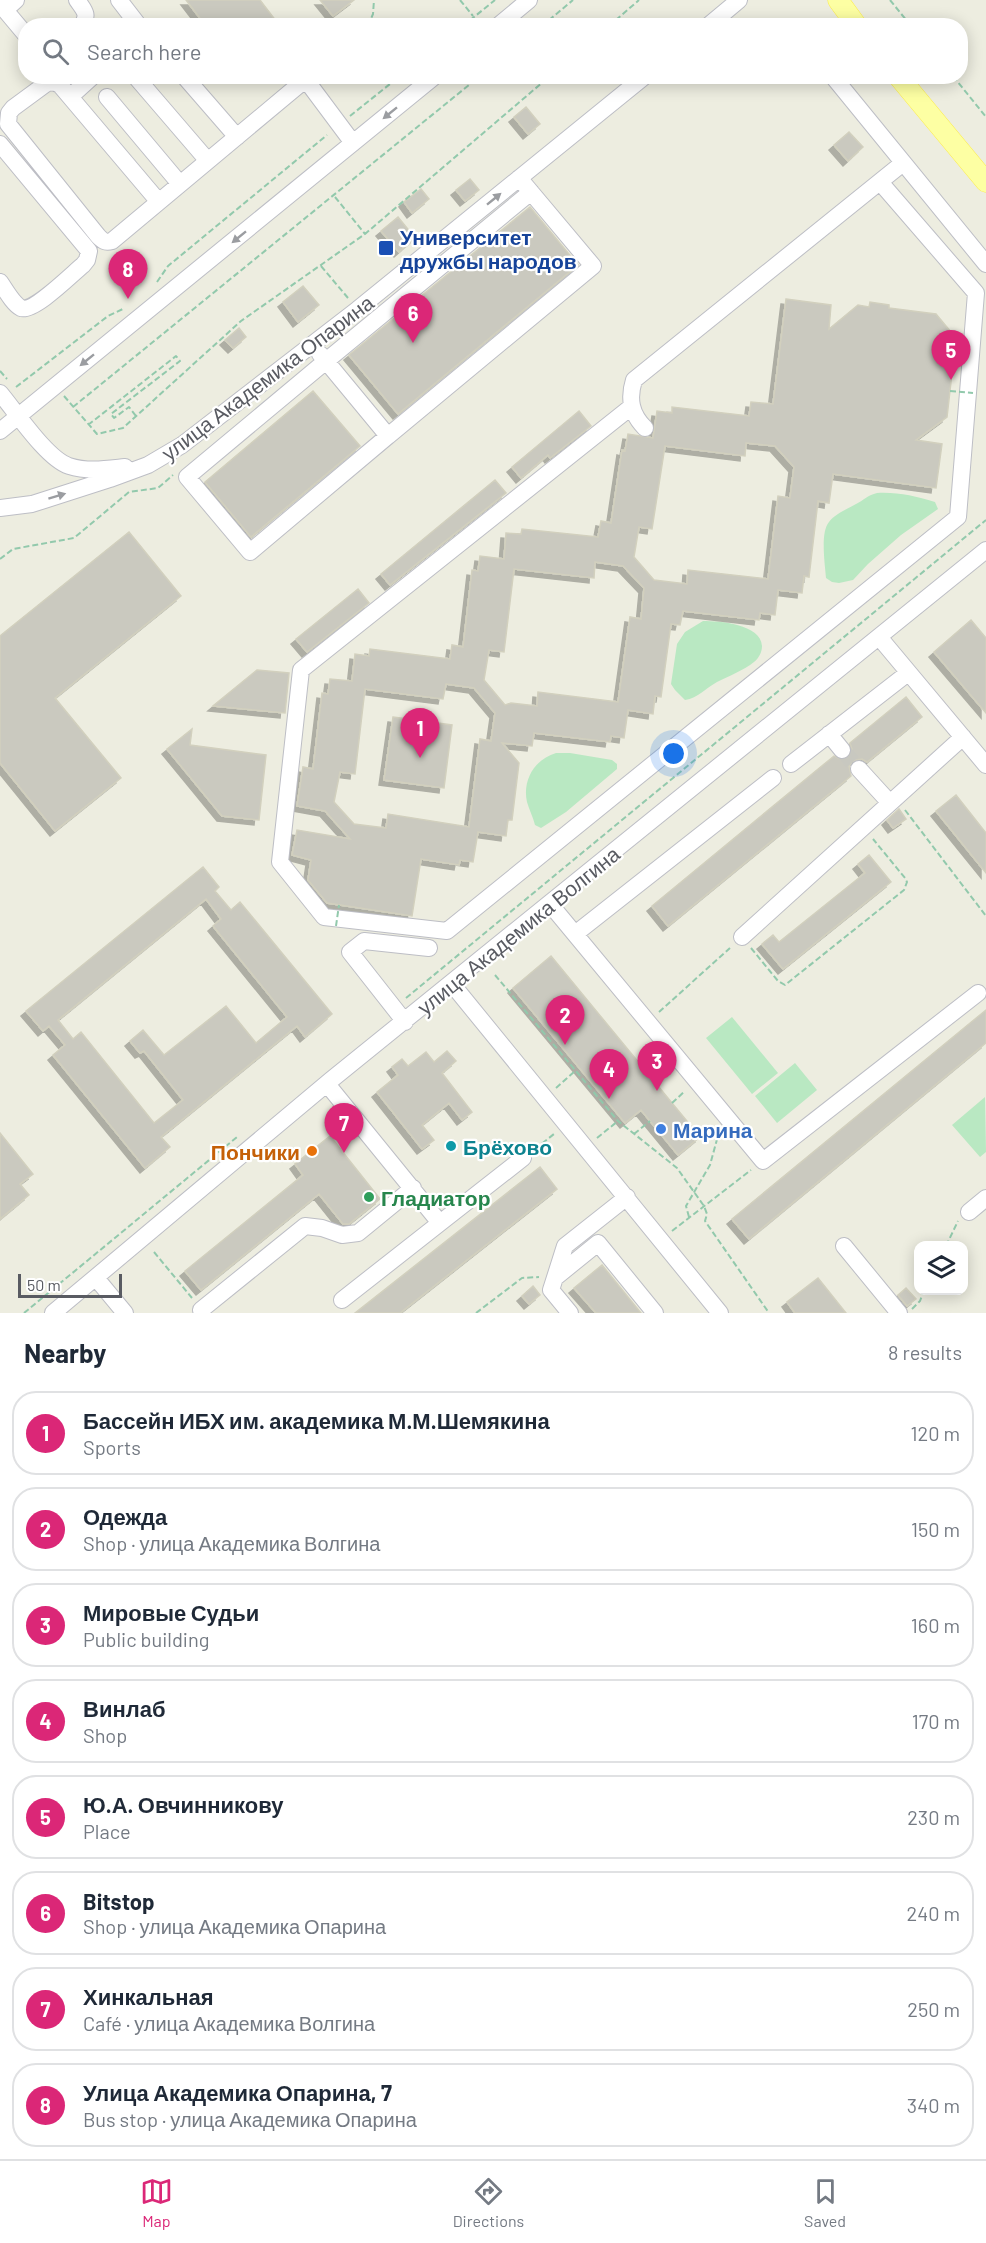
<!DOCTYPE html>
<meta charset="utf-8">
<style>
body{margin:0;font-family:Barlow,sans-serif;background:#f2f2f3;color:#1f2937}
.controls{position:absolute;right:18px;bottom:18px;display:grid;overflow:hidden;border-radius:12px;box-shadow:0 3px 15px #0003}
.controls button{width:54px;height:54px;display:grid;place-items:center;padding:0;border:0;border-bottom:2px solid #e0e1e3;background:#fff;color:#1f2937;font:30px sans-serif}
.scale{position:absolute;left:18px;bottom:15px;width:104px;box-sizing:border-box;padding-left:6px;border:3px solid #595b62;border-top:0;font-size:16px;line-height:21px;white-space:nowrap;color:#595b62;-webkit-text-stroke:4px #fff;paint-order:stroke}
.you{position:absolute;left:674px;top:754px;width:21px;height:21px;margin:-15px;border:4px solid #fff;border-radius:50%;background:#1a73e8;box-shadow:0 0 0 9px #1a73e833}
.badge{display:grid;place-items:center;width:39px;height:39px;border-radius:50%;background:#db2777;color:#fff;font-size:20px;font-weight:700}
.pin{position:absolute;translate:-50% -50px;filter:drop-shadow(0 2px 3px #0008)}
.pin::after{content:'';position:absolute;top:32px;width:21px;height:18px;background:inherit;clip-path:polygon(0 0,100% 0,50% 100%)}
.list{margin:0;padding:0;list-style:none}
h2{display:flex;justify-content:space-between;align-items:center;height:78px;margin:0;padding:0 24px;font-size:26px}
h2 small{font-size:20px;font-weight:400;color:#747a83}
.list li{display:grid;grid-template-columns:39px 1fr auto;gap:18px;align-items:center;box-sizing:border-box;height:84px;margin:0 12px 12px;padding:0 12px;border:2px solid #e0e1e3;border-radius:24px}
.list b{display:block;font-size:22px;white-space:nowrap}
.list p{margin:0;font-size:20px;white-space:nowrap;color:#747a83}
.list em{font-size:20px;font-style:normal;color:#747a83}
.icon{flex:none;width:33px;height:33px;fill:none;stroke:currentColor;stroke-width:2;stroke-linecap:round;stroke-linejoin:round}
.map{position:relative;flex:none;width:986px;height:1313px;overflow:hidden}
.search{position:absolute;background:#fff;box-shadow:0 3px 15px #0003;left:18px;right:18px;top:18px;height:66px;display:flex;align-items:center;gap:15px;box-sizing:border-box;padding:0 21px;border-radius:24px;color:#747a83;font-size:22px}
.sheet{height:846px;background:#fff}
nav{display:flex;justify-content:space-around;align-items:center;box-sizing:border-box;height:84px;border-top:2px solid #e0e1e3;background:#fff;font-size:16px;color:#747a83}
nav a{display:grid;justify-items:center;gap:3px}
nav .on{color:#db2777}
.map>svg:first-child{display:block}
</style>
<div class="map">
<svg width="986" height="1313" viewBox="0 0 986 1313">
<defs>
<filter id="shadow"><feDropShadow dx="-5" dy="5" stdDeviation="0" flood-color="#0004"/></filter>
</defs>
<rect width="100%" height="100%" fill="#edede0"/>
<path fill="#b9e8c2" d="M 877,493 C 898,492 915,496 935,502 L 938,509 L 901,535 L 868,564 L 853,580 L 839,583 L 832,582 L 826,578 C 825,565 820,532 829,522 C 835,514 847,509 856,504 C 864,500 868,495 877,493 Z
M 703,621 C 719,621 761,624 762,646 C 762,652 759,658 754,662 C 744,670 729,676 717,682 C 706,688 698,698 685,700 L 675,690 L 671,684 L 677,644 L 685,632 Z
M 556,753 L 570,753 L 612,760 L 617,764 L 617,769 L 566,812 L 541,828 L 535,825 C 533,817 529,809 527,802 C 522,780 535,759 556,753 Z
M 732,1017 L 778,1073 L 752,1094 L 706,1038 Z
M 795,1063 L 817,1090 L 777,1123 L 755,1096 Z
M 985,1097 L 986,1152 L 980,1157 L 952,1125 Z"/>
<path fill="#cac9bf" stroke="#d2d0be" stroke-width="1.5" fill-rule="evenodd" filter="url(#shadow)" d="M 186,0 L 260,0 L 276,21 L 271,26 L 206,26 Z
M 320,0 L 354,0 L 333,16 Z
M 526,107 L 540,124 L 528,134 L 514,117 Z
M 849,132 L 863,147 L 848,161 L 834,145 Z
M 470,179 L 479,190 L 465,201 L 456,190 Z
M 421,189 L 429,199 L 412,213 L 404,202 Z
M 530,207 L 578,265 L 398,414 L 349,355 Z
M 398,217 L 415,238 L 399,252 L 381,231 Z
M 303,286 L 319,305 L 298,322 L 283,302 Z
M 786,299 L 831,305 L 829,329 L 858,305 L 869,307 L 870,302 L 889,305 L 889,308 L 936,314 L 956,338 L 947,417 L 916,440 L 942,444 L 936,488 L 833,474 L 829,503 L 818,501 L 809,577 L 804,576 L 802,593 L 778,590 L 775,615 L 760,613 L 759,620 L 683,611 L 680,625 L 671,624 L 661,697 L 655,696 L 653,714 L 628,710 L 624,738 L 611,736 L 610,742 L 534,733 L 532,746 L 502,743 L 519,763 L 512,820 L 508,820 L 506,836 L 478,832 L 473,862 L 460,860 L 459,865 L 421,859 L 412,916 L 327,903 L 308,880 L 311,860 L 292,855 L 297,830 L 350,839 L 325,811 L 297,806 L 303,767 L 313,769 L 322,693 L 328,694 L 330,679 L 352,681 L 355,654 L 369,656 L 370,649 L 450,659 L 452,645 L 463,647 L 472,570 L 478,571 L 480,556 L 504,559 L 506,533 L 521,534 L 522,529 L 598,537 L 601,521 L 611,523 L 622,450 L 625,451 L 628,434 L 653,438 L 657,411 L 672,413 L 672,407 L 749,416 L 751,402 L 773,404 ZM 746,443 L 775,446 L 794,467 L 790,498 L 778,496 L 768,579 L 688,570 L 687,584 L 654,580 L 634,557 L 639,527 L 652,529 L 665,446 L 745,456 ZM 595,562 L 623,566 L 644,588 L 641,619 L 630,617 L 618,702 L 538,692 L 537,706 L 511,703 L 505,705 L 484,680 L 489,650 L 504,652 L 514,569 L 594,578 ZM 446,684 L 474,688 L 495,713 L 491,741 L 480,739 L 469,827 L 388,814 L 386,828 L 354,824 L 334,802 L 340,772 L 355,774 L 365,689 L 443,699 Z
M 239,328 L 246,337 L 233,348 L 225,340 Z
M 313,391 L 360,446 L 251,537 L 205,482 Z
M 579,411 L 591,426 L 550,458 L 548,455 L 521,478 L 512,467 Z
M 495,480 L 506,493 L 390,585 L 381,574 Z
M 129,532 L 181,596 L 55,698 L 121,778 L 55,831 L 0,763 L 0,636 Z
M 358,589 L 369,603 L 307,652 L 296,639 Z
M 971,620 L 986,638 L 986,713 L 934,652 Z
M 257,670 L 289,673 L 285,713 L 213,706 Z
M 906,697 L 922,717 L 867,762 L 862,759 L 852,761 L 849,766 L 851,776 L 668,926 L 652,906 L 834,756 L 843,760 L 849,758 L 852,749 L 850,743 Z
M 393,717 L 452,725 L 444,788 L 384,780 Z
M 192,729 L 190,745 L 266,755 L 259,820 L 222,816 L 167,749 Z
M 956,795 L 986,833 L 986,873 L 936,811 Z
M 899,809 L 906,819 L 893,828 L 887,820 Z
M 869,855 L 891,882 L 783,969 L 762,944 L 773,935 L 779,942 L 865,873 L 858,864 Z
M 203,867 L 219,887 L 215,891 L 231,910 L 240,902 L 332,1014 L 305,1037 L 297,1026 L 161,1137 L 170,1147 L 145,1168 L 53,1055 L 65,1045 L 49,1026 L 43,1031 L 26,1011 ZM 206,899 L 221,919 L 213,926 L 287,1017 L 256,1043 L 226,1006 L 164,1055 L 143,1030 L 130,1041 L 140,1053 L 144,1051 L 183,1100 L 154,1123 L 81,1032 L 73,1039 L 58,1020 Z
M 551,956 L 700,1137 L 678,1155 L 641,1110 L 625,1123 L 513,988 Z
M 986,1010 L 986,1043 L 749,1239 L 732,1219 Z
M 447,1051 L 456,1061 L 442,1073 L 472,1112 L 462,1120 L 449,1103 L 422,1125 L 434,1140 L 422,1149 L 377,1092 L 398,1075 L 392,1067 L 402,1059 L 408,1066 L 426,1052 L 434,1062 Z
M 0,1133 L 33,1174 L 20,1184 L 29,1195 L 0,1219 Z
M 330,1136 L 380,1199 L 349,1224 L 343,1224 L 319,1194 L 201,1290 L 185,1271 L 303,1175 L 295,1164 Z
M 540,1167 L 557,1189 L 400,1313 L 355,1313 Z
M 602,1265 L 641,1313 L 596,1313 L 574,1288 Z
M 818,1278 L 846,1313 L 795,1313 L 787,1302 Z
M 533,1286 L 540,1295 L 529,1304 L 522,1296 Z
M 906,1288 L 916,1299 L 907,1306 L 898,1295 Z"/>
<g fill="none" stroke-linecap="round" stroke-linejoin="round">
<path stroke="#c8c8c0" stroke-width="16" stroke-dasharray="16 8" stroke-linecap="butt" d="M 842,750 L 859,769"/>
<g stroke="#bdbec5" stroke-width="18">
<path id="minor" d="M 77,0 C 84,10 90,15 81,26
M 119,0 L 139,26
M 0,4 L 26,35
M 5,10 L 16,0
M 498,26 L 529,0
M 708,26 L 739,0
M 135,76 L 208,161
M 184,76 L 237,137
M 838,76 L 835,79 L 986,264
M 71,96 L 93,76
M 107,97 L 180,184
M 0,144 L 89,251 L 87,260 L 83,265 C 72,274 33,313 21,308 C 13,304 5,289 0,282
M 519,178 L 525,185 L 593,266 L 388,436 L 326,361 L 531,192
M 159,202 L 60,85 L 53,82 L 47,83 L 13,108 L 9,113 L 8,124 L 98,236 C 103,241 105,243 112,241 L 300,84 L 309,84 L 353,143
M 320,354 L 326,361 L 187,477 L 250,552 L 388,436
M 0,393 C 16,412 47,459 69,466 C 88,472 106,469 125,467
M 631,407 L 301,670 L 280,862 L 324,917 L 447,931 L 958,517 L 976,293 L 880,182
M 645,428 C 631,414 628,399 634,380 L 903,163
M 0,431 L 435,76
M 0,508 L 32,504 L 110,479 L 148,465 L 182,445 L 358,309 L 645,76
M 879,637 L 986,765
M 829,734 L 842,750
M 791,764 L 908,673
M 859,769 L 890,803
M 550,904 L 763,1161 L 978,993
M 575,934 L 773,778
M 742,937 L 963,737
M 452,984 L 720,1313
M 405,1022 L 350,952 L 364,941 L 429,948
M 327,1084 L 440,1223 L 523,1158
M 969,1212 L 986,1198
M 844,1246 L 899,1313
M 556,1277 L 598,1243 L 655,1313
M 96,1278 L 125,1313
M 342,1300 L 440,1223
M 201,1310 L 305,1226 L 322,1228 L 342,1235 L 358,1233 L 413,1188
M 53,1313 L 331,1080 L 986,550
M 570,1313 L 551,1290 L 565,1246 L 627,1197"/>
</g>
<g stroke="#fdec49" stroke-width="21">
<path id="major" d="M 838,0 L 857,26
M 898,76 L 986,182"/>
</g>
<path stroke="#92c9ac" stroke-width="2" stroke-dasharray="6 3" stroke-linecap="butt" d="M 460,0 L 473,16
M 890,0 L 911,26
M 368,26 L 373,14 L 374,0
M 463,26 L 495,0
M 542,26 L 573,0
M 609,26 L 639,0
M 953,76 L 986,117
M 350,116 L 400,76
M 335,197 L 365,234
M 321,266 L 348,298
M 157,282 L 168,266 L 327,135
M 0,371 L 7,379
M 16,387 L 108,316 L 125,308
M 64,396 L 97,434 L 123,428 L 241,321 L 365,234 L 550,76
M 73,407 L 480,76
M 88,425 L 176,356 L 180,361 L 111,414 L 114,418 L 129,407 L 136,416
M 0,559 L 13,549 L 74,538 L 129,492 L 158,488 L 173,475
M 905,810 L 986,916
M 751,948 L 778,981 L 785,985 L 904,890 L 907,882 L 905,878 L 873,839
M 495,975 L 618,1121 L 677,1168 L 704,1206 L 707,1214 L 705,1221 L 769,1313
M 406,998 L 986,520
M 659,1012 L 730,948
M 556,1088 L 575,1071
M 672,1103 L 685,1091
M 634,1134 L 650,1121
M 597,1138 L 618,1121
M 535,1149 L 554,1134
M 689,1217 L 686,1206 L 710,1165 L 719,1132
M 672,1231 L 751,1170
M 946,1246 L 958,1221
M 154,1252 L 192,1298
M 912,1309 L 920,1301 L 924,1290
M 24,1313 L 237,1137
M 476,1313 L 522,1278 L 539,1277"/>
<use href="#minor" stroke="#fff" stroke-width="16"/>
<use href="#major" stroke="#fdffa3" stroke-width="20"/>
<path stroke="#92c9ac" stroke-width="2" stroke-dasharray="6 3" stroke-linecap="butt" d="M 950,391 L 973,393
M 336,926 L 339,905"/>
</g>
<defs><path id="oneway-solid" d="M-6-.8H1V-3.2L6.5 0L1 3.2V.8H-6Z" transform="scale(1.5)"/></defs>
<g fill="#9b9da1">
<use href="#oneway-solid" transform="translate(390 113) rotate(141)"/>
<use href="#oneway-solid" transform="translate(494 199) rotate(-39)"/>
<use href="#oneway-solid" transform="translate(239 237) rotate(141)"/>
<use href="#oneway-solid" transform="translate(87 360) rotate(141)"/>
<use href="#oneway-solid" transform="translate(57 496) rotate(-17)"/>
</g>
<rect fill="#1a4fb4" stroke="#fff" stroke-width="2" x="378" y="240" width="16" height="16" rx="3"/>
<circle fill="#3f7fe0" stroke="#fff" stroke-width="2" cx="661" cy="1129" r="6"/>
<circle fill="#0f9aa8" stroke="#fff" stroke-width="2" cx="451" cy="1146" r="6"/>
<circle fill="#e8710a" stroke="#fff" stroke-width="2" cx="312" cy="1151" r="6"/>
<circle fill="#2e9e5b" stroke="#fff" stroke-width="2" cx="369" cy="1197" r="6"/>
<g text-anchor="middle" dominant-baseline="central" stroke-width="4.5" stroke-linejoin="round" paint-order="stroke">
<g font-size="21" font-weight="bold" fill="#164399" stroke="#fff" text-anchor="start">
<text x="400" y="236">Университет<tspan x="400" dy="24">дружбы народов</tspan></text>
</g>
<g font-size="21" fill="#595b62" stroke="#fff">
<text transform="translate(267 377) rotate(-37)">улица Академика Опарина</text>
<text transform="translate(518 930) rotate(-39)">улица Академика Волгина</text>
</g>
<g font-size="21" font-weight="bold" fill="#366cbe" stroke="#fff" text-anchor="start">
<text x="673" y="1129">Марина</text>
</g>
<g font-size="21" font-weight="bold" fill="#0d838f" stroke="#fff" text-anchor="start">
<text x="463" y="1146">Брёхово</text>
</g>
<g font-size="21" font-weight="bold" fill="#c56008" stroke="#fff" text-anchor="end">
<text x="300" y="1151">Пончики</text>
</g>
<g font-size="21" font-weight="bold" fill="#27864d" stroke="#fff" text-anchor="start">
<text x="381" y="1197">Гладиатор</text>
</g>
</g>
</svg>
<div class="controls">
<button><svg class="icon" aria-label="layers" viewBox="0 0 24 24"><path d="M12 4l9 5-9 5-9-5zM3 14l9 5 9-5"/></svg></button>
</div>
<div class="scale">50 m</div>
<div class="you"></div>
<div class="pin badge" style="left:420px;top:758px">1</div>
<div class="pin badge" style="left:565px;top:1045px">2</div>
<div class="pin badge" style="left:657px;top:1091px">3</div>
<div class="pin badge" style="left:609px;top:1099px">4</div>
<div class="pin badge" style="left:951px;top:380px">5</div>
<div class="pin badge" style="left:413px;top:343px">6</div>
<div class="pin badge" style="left:344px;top:1153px">7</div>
<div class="pin badge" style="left:128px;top:299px">8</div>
<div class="search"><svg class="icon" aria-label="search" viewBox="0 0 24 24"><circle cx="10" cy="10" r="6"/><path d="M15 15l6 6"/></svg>Search here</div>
</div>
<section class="sheet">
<h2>Nearby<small>8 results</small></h2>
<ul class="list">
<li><span class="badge">1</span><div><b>Бассейн ИБХ им. академика М.М.Шемякина</b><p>Sports</p></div><em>120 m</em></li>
<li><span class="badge">2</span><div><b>Одежда</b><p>Shop · улица Академика Волгина</p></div><em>150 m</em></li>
<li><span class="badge">3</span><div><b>Мировые Судьи</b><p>Public building</p></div><em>160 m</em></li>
<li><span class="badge">4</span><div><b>Винлаб</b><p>Shop</p></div><em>170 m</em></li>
<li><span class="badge">5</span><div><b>Ю.А. Овчинникову</b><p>Place</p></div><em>230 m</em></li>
<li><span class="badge">6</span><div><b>Bitstop</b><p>Shop · улица Академика Опарина</p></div><em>240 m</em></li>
<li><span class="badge">7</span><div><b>Хинкальная</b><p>Café · улица Академика Волгина</p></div><em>250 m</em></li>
<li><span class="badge">8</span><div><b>Улица Академика Опарина, 7</b><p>Bus stop · улица Академика Опарина</p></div><em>340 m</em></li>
</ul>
</section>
<nav>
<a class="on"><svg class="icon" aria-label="map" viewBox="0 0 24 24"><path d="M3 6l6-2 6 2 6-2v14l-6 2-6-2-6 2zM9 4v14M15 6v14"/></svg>Map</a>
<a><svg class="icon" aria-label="directions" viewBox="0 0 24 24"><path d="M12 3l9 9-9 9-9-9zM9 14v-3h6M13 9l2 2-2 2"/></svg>Directions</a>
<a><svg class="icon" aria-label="saved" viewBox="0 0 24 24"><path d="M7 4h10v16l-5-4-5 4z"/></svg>Saved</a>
</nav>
